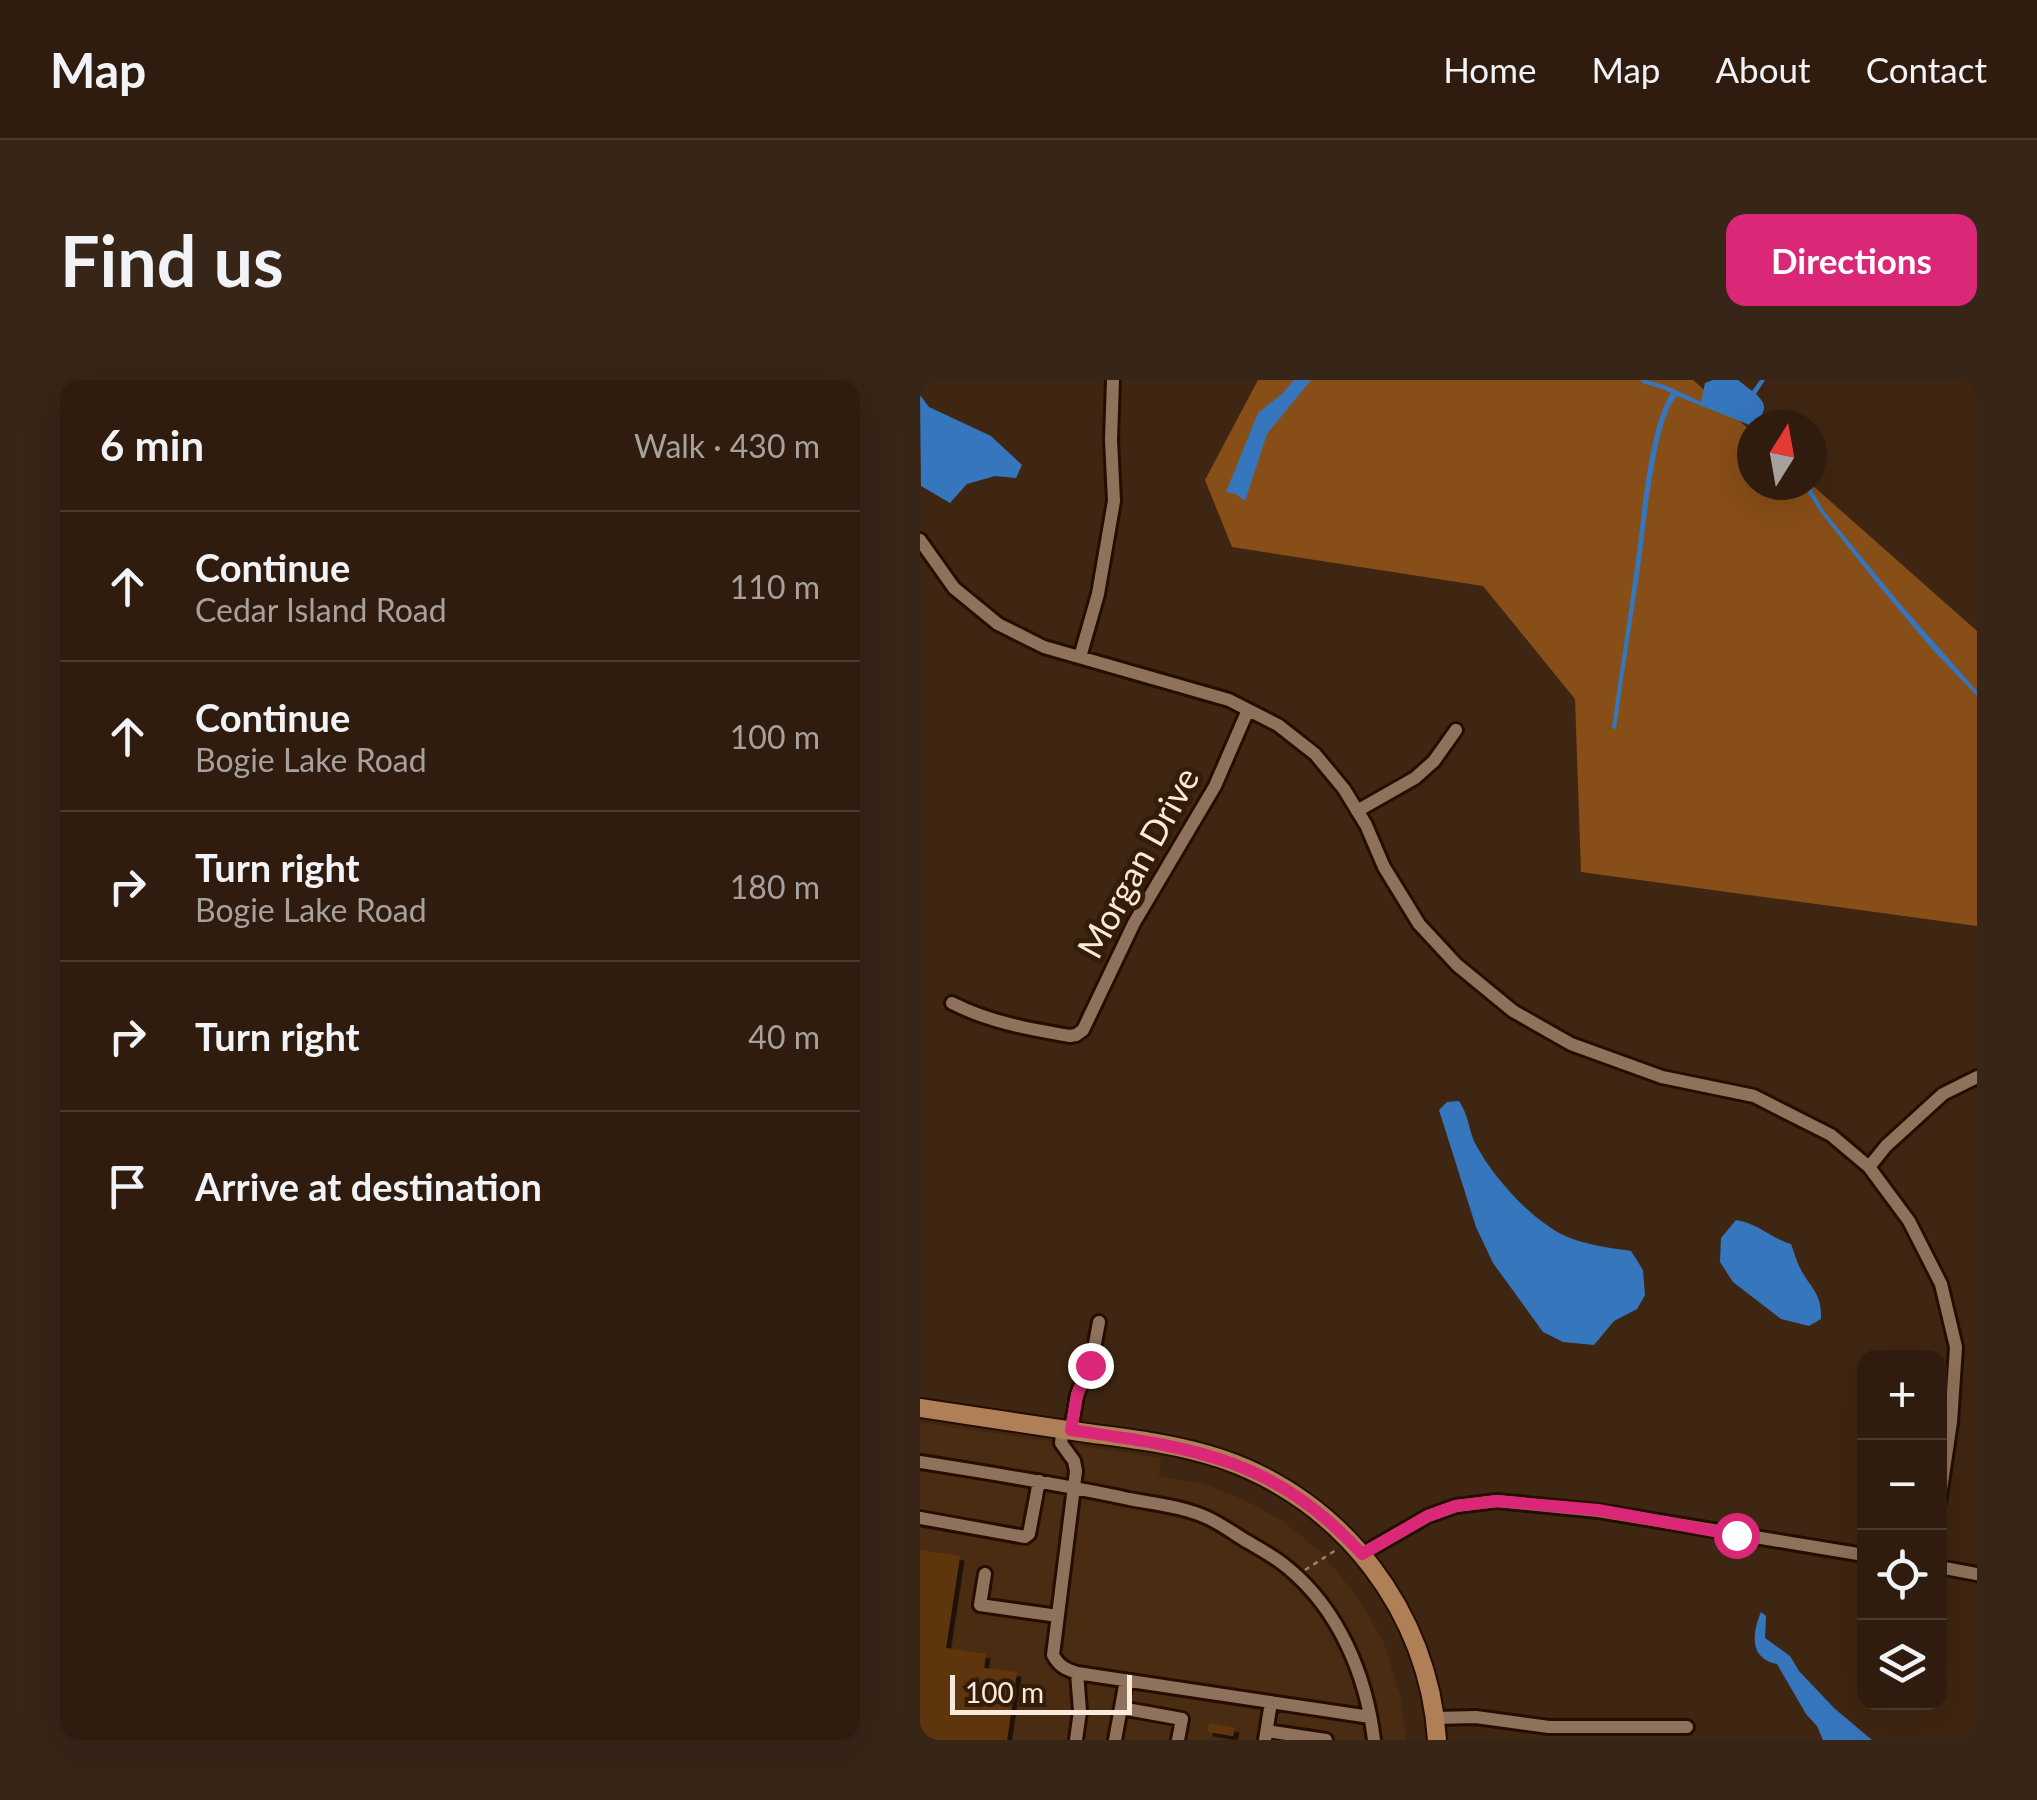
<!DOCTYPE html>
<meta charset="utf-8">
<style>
body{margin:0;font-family:Lato,sans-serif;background:#372517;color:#f1f3f6}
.controls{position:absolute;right:30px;bottom:30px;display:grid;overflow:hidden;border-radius:20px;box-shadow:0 10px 40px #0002}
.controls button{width:90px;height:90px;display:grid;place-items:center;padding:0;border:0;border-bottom:2px solid #4a3a2e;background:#2f1c0e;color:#f1f3f6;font:50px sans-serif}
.compass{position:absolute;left:817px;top:30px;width:90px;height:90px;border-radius:50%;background:#2f1c0e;box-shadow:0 10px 40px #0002;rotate:11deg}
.scale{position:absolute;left:30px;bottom:25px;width:182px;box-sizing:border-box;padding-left:10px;border:5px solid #fae9dd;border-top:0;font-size:28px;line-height:35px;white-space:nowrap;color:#fae9dd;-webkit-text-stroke:8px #341d08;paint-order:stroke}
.stop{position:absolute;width:30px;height:30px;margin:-22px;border:8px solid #db2777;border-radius:50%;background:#fff}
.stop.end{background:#db2777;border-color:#fff;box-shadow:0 2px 10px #0008}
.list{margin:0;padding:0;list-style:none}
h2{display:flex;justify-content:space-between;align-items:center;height:130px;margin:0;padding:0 40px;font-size:42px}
h2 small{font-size:32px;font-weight:400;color:#a7a19e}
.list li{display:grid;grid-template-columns:65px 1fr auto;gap:30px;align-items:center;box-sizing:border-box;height:150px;padding:0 40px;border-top:2px solid #4a3a2e}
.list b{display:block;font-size:38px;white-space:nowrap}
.list p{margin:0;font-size:32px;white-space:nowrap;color:#a7a19e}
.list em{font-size:32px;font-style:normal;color:#a7a19e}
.icon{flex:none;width:55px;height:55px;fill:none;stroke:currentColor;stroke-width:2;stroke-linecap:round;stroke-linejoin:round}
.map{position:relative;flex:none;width:1057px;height:1360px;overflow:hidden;border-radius:20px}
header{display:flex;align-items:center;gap:60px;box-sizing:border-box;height:140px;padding:0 50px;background:#2f1c0e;border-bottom:2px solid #4a3a2e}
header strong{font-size:48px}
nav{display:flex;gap:55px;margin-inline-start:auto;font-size:35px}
.intro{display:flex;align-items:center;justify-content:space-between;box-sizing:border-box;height:240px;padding:0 60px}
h1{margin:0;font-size:70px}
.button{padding:25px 45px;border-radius:20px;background:#db2777;color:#fff;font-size:35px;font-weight:700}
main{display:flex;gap:60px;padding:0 60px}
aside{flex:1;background:#2f1c0e;border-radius:20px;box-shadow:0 10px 40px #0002}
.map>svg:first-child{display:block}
</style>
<header>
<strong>Map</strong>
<nav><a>Home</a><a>Map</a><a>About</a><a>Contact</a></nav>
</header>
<div class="intro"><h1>Find us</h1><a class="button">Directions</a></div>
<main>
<aside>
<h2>6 min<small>Walk · 430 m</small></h2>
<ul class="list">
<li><svg class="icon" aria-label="ahead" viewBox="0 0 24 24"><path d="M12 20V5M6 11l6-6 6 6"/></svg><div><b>Continue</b><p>Cedar Island Road</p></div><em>110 m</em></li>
<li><svg class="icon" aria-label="ahead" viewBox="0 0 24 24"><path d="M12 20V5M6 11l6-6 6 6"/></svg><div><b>Continue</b><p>Bogie Lake Road</p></div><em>100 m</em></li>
<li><svg class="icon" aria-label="right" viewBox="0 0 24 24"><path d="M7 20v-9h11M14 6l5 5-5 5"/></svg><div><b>Turn right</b><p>Bogie Lake Road</p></div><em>180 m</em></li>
<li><svg class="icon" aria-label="right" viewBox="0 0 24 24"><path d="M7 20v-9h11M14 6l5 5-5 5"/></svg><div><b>Turn right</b></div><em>40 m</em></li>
<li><svg class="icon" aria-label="arrive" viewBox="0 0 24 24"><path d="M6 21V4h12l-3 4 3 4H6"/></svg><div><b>Arrive at destination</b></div></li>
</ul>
</aside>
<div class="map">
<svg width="1057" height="1360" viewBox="0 0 1057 1360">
<defs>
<filter id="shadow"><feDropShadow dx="4.5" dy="4.5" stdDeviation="0" flood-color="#0009"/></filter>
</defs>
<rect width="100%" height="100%" fill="#3f2612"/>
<path fill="#4a2c12" d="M 0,1042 L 241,1078 L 239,1096 L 284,1104 L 325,1120 L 361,1140 L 400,1171 L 439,1219 L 464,1263 L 480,1315 L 486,1360 L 0,1360 Z"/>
<path fill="#884e17" d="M 338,0 L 773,0 L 832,52 L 832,105 L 892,105 L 1057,251 L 1057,546 L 661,492 L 655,319 L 563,206 L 312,167 L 285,100 Z"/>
<path fill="#3676bd" d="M 374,0 L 391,0 L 347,54 L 325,121 L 316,114 L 306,112 L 338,33 L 363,13 Z
M 793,0 L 818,0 L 832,11 L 840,0 L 845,0 L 836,14 C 850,28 842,29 839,45 L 832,46 L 757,16 C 735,37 725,153 720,188 C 712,242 703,296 696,349 L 692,348 C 699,294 708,241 715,187 C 722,141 727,51 751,13 L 743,9 L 743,7 L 745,5 L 781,22 L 785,3 Z
M 0,15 L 9,27 L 71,56 L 102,85 L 96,98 L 75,96 L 47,104 L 30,123 L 1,106 Z
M 883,105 L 889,105 L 904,131 L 976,219 L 1057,311 L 1057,316 L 1013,270 L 964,212 L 901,133 Z
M 539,721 C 550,738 548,750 556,765 C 573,797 615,845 650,858 C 669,865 690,868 711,871 L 723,890 L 725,915 L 717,929 L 694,941 L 674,965 L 643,962 L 623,952 L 573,883 L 556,847 L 519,730 L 527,722 Z
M 816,840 C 837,843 851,858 871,864 C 874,872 876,880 880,888 C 890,908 902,912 901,939 L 889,946 L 861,939 L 813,902 L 800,882 L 801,858 Z
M 841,1232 L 846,1236 L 845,1258 L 870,1276 L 879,1291 L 914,1328 L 952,1360 L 903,1360 L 897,1346 L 886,1334 L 857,1284 C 829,1278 832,1254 841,1232 Z"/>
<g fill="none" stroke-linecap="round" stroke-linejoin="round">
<path stroke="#3676bd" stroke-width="4" d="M 723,1 L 743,7"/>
</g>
<path fill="#5f3611" filter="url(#shadow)" d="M 0,1170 L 40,1176 L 26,1268 L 66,1274 L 64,1288 L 97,1292 L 87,1360 L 0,1360 Z
M 289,1343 L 315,1348 L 313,1356 L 288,1352 Z"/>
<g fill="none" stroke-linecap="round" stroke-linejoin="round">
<g stroke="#250e00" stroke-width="18">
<path id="minor" d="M 0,160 L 34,208 L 78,244 L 124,267 L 309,320 L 358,345 L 395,374 L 424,409 L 446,445 L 464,487 L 499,544 L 537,585 L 593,631 L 651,664 L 742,697 L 834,716 L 911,755 L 949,787 L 989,841 L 1021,904 L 1036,967 L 1031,1042 L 1019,1123
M 160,277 L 178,214 L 194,121 L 191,60 L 193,0
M 437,431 L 495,398 L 514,381 L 536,350
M 32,623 C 69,642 109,649 150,656 L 156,655 L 163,650 L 214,543 L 295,406 L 328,330
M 949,787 L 966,766 L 1023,714 L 1057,697
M 143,1049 L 141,1063 L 154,1081 L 156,1091 L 133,1275 C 139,1286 145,1289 157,1293 L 450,1337
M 151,1050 L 157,1015 L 173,974 L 179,942
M 0,1082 C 70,1093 140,1104 209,1119 C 236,1124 266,1127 290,1139 C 302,1145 312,1152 323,1159 C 338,1168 354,1176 368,1188 C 419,1230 446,1295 454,1360
M 0,1138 L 105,1157 L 109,1154 L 119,1101
M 442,1174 L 508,1136 L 536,1126 L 577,1121 L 678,1131 L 944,1175
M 1019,1187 L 1057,1194
M 65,1194 L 60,1225 L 138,1236
M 201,1328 L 262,1339 L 258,1360
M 515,1338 L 556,1337 L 629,1347 L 767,1347
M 347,1351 L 406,1360
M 156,1360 L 160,1331 L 157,1293
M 195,1360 L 206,1300
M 345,1360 L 351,1322"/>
</g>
<g stroke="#250e00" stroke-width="22">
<path id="major" d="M 0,1028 C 56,1036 111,1045 167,1053 C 212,1059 258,1064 302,1079 C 423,1120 509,1233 517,1360"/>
</g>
<path stroke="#978272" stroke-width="2.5" stroke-dasharray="5 5" stroke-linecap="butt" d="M 385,1190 L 416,1170"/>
<use href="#minor" stroke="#8f725b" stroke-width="12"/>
<use href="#major" stroke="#af7f58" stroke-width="18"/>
</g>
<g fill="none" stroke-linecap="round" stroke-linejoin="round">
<path stroke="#db2777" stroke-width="12" d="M 170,985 L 157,1015 L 151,1050 C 273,1068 353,1077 442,1174 L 508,1136 L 536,1126 L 577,1121 L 678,1130 L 816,1155"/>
</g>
<g text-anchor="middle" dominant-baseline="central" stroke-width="10" stroke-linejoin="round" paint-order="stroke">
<g font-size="35" fill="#fae9dd" stroke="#341d08">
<text transform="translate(217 482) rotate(-61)">Morgan Drive</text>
</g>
</g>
</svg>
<div class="controls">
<button>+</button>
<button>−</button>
<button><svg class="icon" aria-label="locate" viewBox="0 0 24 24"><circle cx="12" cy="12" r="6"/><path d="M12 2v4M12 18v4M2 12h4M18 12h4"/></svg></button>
<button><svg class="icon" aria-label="layers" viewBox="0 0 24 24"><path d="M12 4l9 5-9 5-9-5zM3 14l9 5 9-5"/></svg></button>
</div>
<svg class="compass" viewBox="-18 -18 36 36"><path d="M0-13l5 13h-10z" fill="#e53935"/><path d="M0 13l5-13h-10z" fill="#a7a19e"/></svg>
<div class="scale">100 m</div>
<div class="stop" style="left:816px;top:1155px"></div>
<div class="stop end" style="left:170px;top:985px"></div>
</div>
</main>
